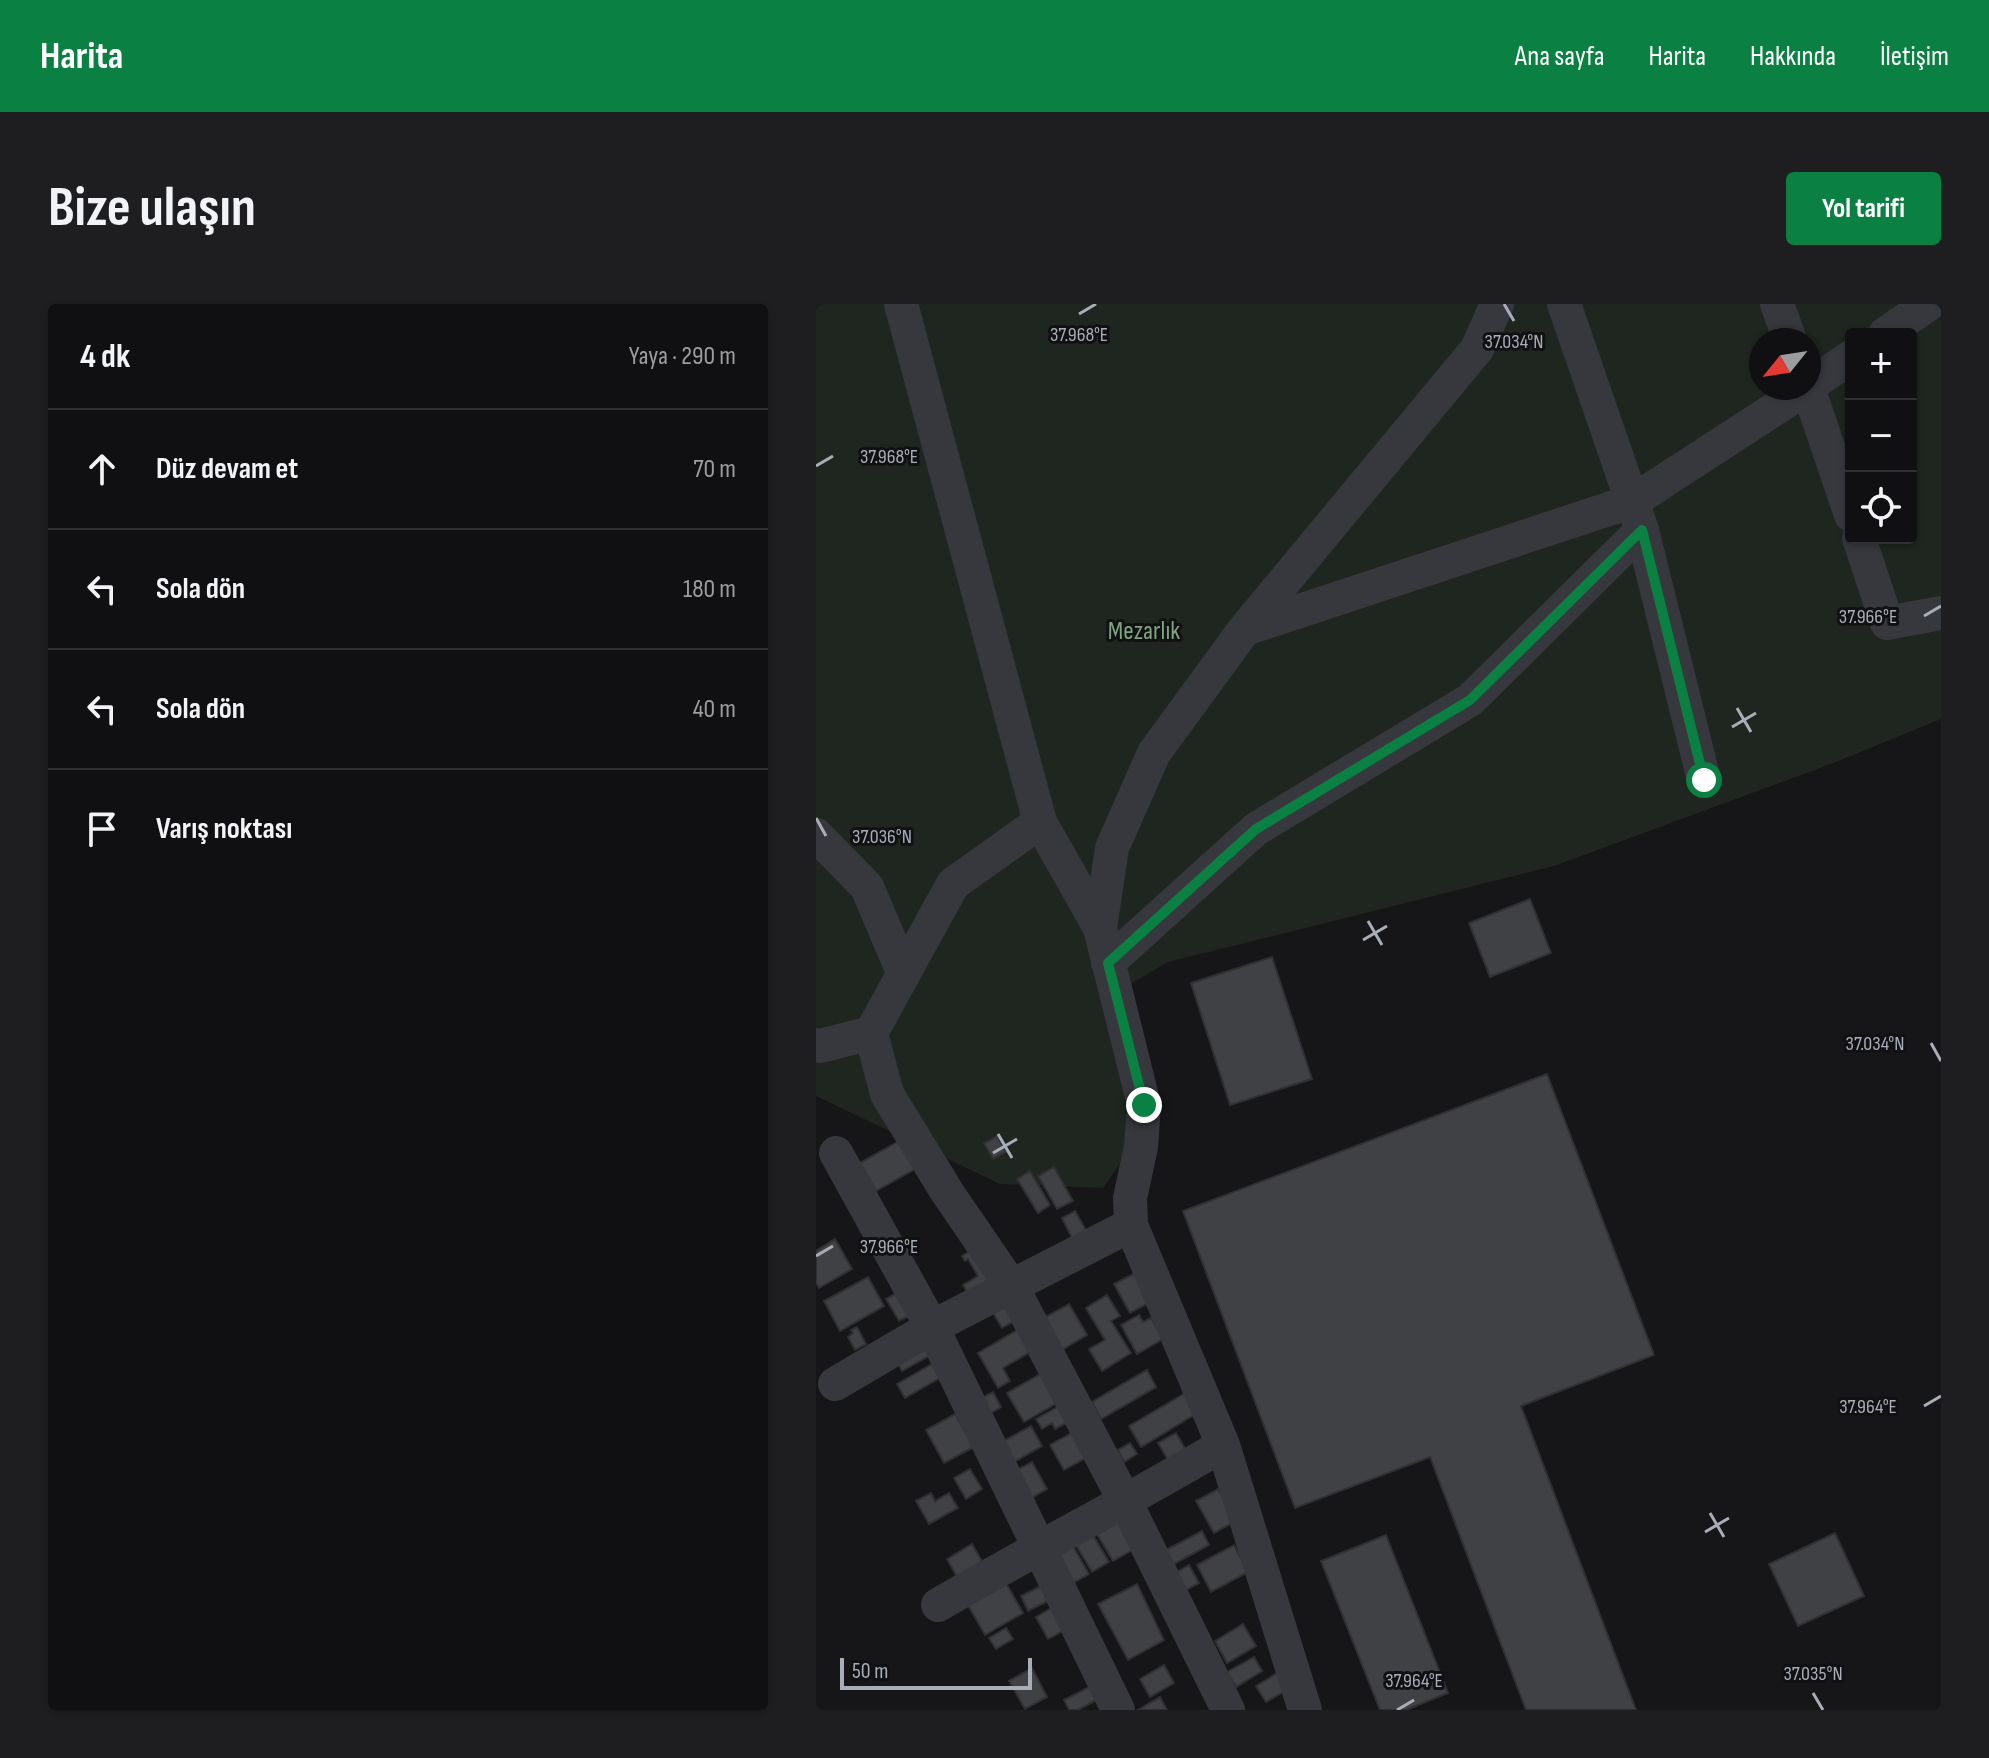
<!DOCTYPE html>
<html lang="tr">
<meta charset="utf-8">
<style>
body{margin:0;font-family:"Sofia Sans Condensed",sans-serif;background:#1e1e20;color:#f1f3f6}
.controls{position:absolute;right:24px;top:24px;display:grid;overflow:hidden;border-radius:8px;box-shadow:0 2px 6px #0004}
.controls button{width:72px;height:72px;display:grid;place-items:center;padding:0;border:0;border-bottom:2px solid #303032;background:#101012;color:#f1f3f6;font:40px sans-serif}
.compass{position:absolute;left:933px;top:24px;width:72px;height:72px;border-radius:50%;background:#101012;box-shadow:0 2px 6px #0004;rotate:240deg}
.scale{position:absolute;left:24px;bottom:20px;width:192px;box-sizing:border-box;padding-left:8px;border:4px solid #a8adb8;border-top:0;font-size:22px;line-height:28px;white-space:nowrap;color:#a8adb8;-webkit-text-stroke:6px #111113;paint-order:stroke}
.stop{position:absolute;width:24px;height:24px;margin:-18px;border:6px solid #0b8043;border-radius:50%;background:#fff}
.stop.end{background:#0b8043;border-color:#fff;box-shadow:0 2px 8px #0008}
.list{margin:0;padding:0;list-style:none}
h2{display:flex;justify-content:space-between;align-items:center;height:104px;margin:0;padding:0 32px;font-size:34px}
h2 small{font-size:26px;font-weight:400;color:#9c9d9f}
.list li{display:grid;grid-template-columns:52px 1fr auto;gap:24px;align-items:center;box-sizing:border-box;height:120px;padding:0 32px;border-top:2px solid #303032}
.list b{display:block;font-size:30px;white-space:nowrap}
.list em{font-size:26px;font-style:normal;color:#9c9d9f}
.icon{flex:none;width:44px;height:44px;fill:none;stroke:currentColor;stroke-width:2;stroke-linecap:round;stroke-linejoin:round}
.map{position:relative;flex:none;width:1125px;height:1406px;overflow:hidden;border-radius:8px}
header{display:flex;align-items:center;gap:48px;box-sizing:border-box;height:112px;padding:0 40px;background:#0b8043;color:#fff}
header strong{font-size:38px}
nav{display:flex;gap:44px;margin-inline-start:auto;font-size:28px}
.intro{display:flex;align-items:center;justify-content:space-between;box-sizing:border-box;height:192px;padding:0 48px}
h1{margin:0;font-size:56px}
.button{padding:20px 36px;border-radius:8px;background:#0b8043;color:#fff;font-size:28px;font-weight:700}
main{display:flex;gap:48px;padding:0 48px}
aside{flex:1;background:#101012;border-radius:8px;box-shadow:0 2px 6px #0004}
.map>svg:first-child{display:block}
</style>
<header>
<strong>Harita</strong>
<nav><a>Ana sayfa</a><a>Harita</a><a>Hakkında</a><a>İletişim</a></nav>
</header>
<div class="intro"><h1>Bize ulaşın</h1><a class="button">Yol tarifi</a></div>
<main>
<aside>
<h2>4 dk<small>Yaya · 290 m</small></h2>
<ul class="list">
<li><svg class="icon" aria-label="ahead" viewBox="0 0 24 24"><path d="M12 20V5M6 11l6-6 6 6"/></svg><div><b>Düz devam et</b></div><em>70 m</em></li>
<li><svg class="icon" aria-label="left" viewBox="0 0 24 24"><path d="M17 20v-9H6M10 6l-5 5 5 5"/></svg><div><b>Sola dön</b></div><em>180 m</em></li>
<li><svg class="icon" aria-label="left" viewBox="0 0 24 24"><path d="M17 20v-9H6M10 6l-5 5 5 5"/></svg><div><b>Sola dön</b></div><em>40 m</em></li>
<li><svg class="icon" aria-label="arrive" viewBox="0 0 24 24"><path d="M6 21V4h12l-3 4 3 4H6"/></svg><div><b>Varış noktası</b></div></li>
</ul>
</aside>
<div class="map">
<svg width="1125" height="1406" viewBox="0 0 1125 1406">
<rect width="100%" height="100%" fill="#161618"/>
<path fill="#1e261f" fill-rule="evenodd" d="M 0,0 L 1125,0 L 1125,415 L 1015,460 L 738,562 L 352,658 L 289,695 L 318,840 L 287,884 L 184,880 L 0,792 ZM 1035,30 L 1095,30 L 1095,234 L 1035,234 ZM 945,36 L 993,36 L 993,84 L 945,84 Z"/>
<path fill="#404145" stroke="#303034" stroke-width="2" d="M 714,595 L 735,649 L 674,673 L 653,619 Z
M 456,653 L 496,775 L 414,801 L 375,679 Z
M 731,770 L 838,1051 L 705,1102 L 820,1406 L 710,1406 L 614,1153 L 479,1204 L 367,907 Z
M 92,832 L 108,860 L 60,887 L 44,859 Z
M 181,832 L 190,848 L 177,855 L 168,839 Z
M 238,863 L 257,897 L 241,905 L 222,872 Z
M 214,867 L 234,901 L 222,909 L 201,875 Z
M 259,907 L 272,930 L 258,938 L 246,914 Z
M 19,935 L 36,965 L 3,984 L 0,979 L 0,947 Z
M 157,945 L 177,979 L 154,993 L 147,981 L 162,972 L 152,955 L 149,957 L 146,952 Z
M 323,967 L 338,996 L 314,1009 L 298,980 Z
M 52,973 L 68,1002 L 24,1027 L 8,997 Z
M 88,985 L 93,1012 L 83,1017 L 70,995 Z
M 195,990 L 207,1012 L 186,1024 L 173,1002 Z
M 291,991 L 304,1012 L 295,1017 L 315,1049 L 286,1067 L 273,1045 L 289,1036 L 270,1004 Z
M 253,1000 L 271,1031 L 242,1048 L 224,1016 Z
M 323,1011 L 327,1018 L 335,1014 L 347,1035 L 321,1050 L 305,1021 Z
M 208,1022 L 221,1044 L 187,1064 L 194,1077 L 182,1084 L 162,1049 Z
M 41,1023 L 50,1040 L 39,1046 L 32,1033 L 37,1029 L 35,1026 Z
M 104,1035 L 113,1052 L 86,1067 L 77,1050 Z
M 116,1060 L 124,1074 L 89,1094 L 81,1080 Z
M 233,1065 L 250,1094 L 208,1118 L 191,1089 Z
M 331,1066 L 340,1083 L 285,1115 L 276,1098 Z
M 177,1088 L 185,1103 L 173,1110 L 164,1095 Z
M 371,1088 L 383,1108 L 325,1143 L 313,1122 Z
M 245,1101 L 254,1117 L 239,1125 L 236,1119 L 226,1125 L 220,1115 Z
M 139,1110 L 158,1143 L 128,1159 L 110,1126 Z
M 215,1122 L 226,1142 L 196,1159 L 184,1139 Z
M 261,1126 L 275,1151 L 248,1166 L 234,1141 Z
M 360,1129 L 374,1153 L 356,1163 L 342,1139 Z
M 314,1139 L 321,1150 L 308,1158 L 302,1146 Z
M 216,1158 L 231,1185 L 212,1196 L 197,1168 Z
M 154,1165 L 166,1185 L 150,1195 L 138,1174 Z
M 402,1185 L 420,1217 L 398,1229 L 380,1197 Z
M 115,1189 L 119,1197 L 133,1189 L 142,1204 L 113,1220 L 100,1197 Z
M 304,1213 L 322,1243 L 297,1257 L 279,1227 Z
M 274,1226 L 293,1258 L 276,1268 L 257,1236 Z
M 386,1227 L 393,1241 L 358,1260 L 350,1246 Z
M 1019,1229 L 1048,1292 L 982,1322 L 953,1260 Z
M 570,1231 L 632,1389 L 590,1406 L 564,1406 L 505,1257 Z
M 254,1237 L 273,1270 L 257,1279 L 238,1247 Z
M 156,1240 L 169,1263 L 144,1278 L 131,1255 Z
M 418,1241 L 432,1268 L 395,1288 L 381,1261 Z
M 373,1261 L 383,1279 L 368,1287 L 359,1269 Z
M 187,1274 L 207,1309 L 169,1331 L 149,1296 Z
M 231,1279 L 238,1294 L 212,1307 L 205,1292 Z
M 321,1280 L 348,1336 L 312,1356 L 282,1300 Z
M 237,1303 L 250,1325 L 232,1335 L 220,1313 Z
M 427,1320 L 440,1342 L 411,1359 L 399,1337 Z
M 190,1324 L 197,1335 L 180,1345 L 173,1334 Z
M 438,1353 L 446,1367 L 420,1383 L 411,1368 Z
M 348,1361 L 358,1379 L 334,1393 L 324,1375 Z
M 216,1364 L 231,1393 L 209,1405 L 193,1377 Z
M 461,1369 L 471,1386 L 450,1398 L 440,1382 Z
M 277,1381 L 284,1394 L 262,1406 L 253,1406 L 248,1396 Z
M 344,1393 L 351,1406 L 322,1406 Z"/>
<g fill="none" stroke-linecap="round" stroke-linejoin="round">
<path stroke="#37383d" stroke-width="34" d="M 85,0 L 224,518 L 284,624
M 748,0 L 826,226 L 888,476
M 961,0 L 974,36
M 1069,30 L 1113,0
M 993,82 L 1035,53
M 992,84 L 1035,211
M 1043,234 L 1071,319 L 1125,309
M 429,325 L 817,197 L 991,84
M 0,531 L 51,583 L 87,668
M 292,659 L 440,525 L 654,396 L 826,226
M 55,729 L 71,790 L 131,888 L 196,983 L 310,1199 L 412,1406
M 0,741 L 4,742 L 55,729 L 137,580 L 224,518
M 20,849 L 116,1023 L 302,1406
M 19,1080 L 116,1023 L 315,921
M 122,1301 C 216,1246 313,1197 407,1141
M 489,1406 L 407,1141 L 315,921 L 314,894 L 325,843 L 328,801 L 284,624 L 296,544 L 338,449 L 428,326 L 661,45 L 681,0"/>
</g>
<g fill="none" stroke-linecap="round" stroke-linejoin="round">
<path stroke="#0b8043" stroke-width="10" d="M 328,801 L 292,659 L 440,525 L 654,396 L 826,226 L 888,476"/>
</g>
<path fill="none" stroke="#a8adb8" stroke-width="3" d="M 688,0 L 698,17M 263,10 L 280,0M 0,162 L 17,152M 1108,312 L 1125,302M 921,404 L 935,428M 916,423 L 940,409M 0,514 L 10,532M 552,617 L 566,641M 547,636 L 571,622M 1115,739 L 1125,757M 182,830 L 196,854M 177,849 L 201,835M 0,952 L 17,942M 1108,1102 L 1125,1092M 894,1209 L 908,1233M 889,1228 L 913,1214M 997,1389 L 1007,1406M 581,1406 L 598,1396"/>
<g text-anchor="middle" dominant-baseline="central" stroke-width="6" stroke-linejoin="round" paint-order="stroke">
<g font-size="26" fill="#7fa381" stroke="#111113">
<text x="328" y="327">Mezarlık</text>
</g>
</g>
<g font-size="20" text-anchor="middle" fill="#a8adb8" stroke="#111113" stroke-width="6" stroke-linejoin="round" paint-order="stroke">
<text x="263" y="37">37.968°E</text>
<text x="698" y="44">37.034°N</text>
<text x="73" y="159">37.968°E</text>
<text x="1052" y="319">37.966°E</text>
<text x="66" y="539">37.036°N</text>
<text x="1059" y="746">37.034°N</text>
<text x="73" y="949">37.966°E</text>
<text x="1052" y="1109">37.964°E</text>
<text x="997" y="1376">37.035°N</text>
<text x="598" y="1383">37.964°E</text>
</g>
</svg>
<div class="controls">
<button>+</button>
<button>−</button>
<button><svg class="icon" aria-label="locate" viewBox="0 0 24 24"><circle cx="12" cy="12" r="6"/><path d="M12 2v4M12 18v4M2 12h4M18 12h4"/></svg></button>
</div>
<svg class="compass" viewBox="-18 -18 36 36"><path d="M0-13l5 13h-10z" fill="#e53935"/><path d="M0 13l5-13h-10z" fill="#9c9d9f"/></svg>
<div class="scale">50 m</div>
<div class="stop" style="left:888px;top:476px"></div>
<div class="stop end" style="left:328px;top:801px"></div>
</div>
</main>
